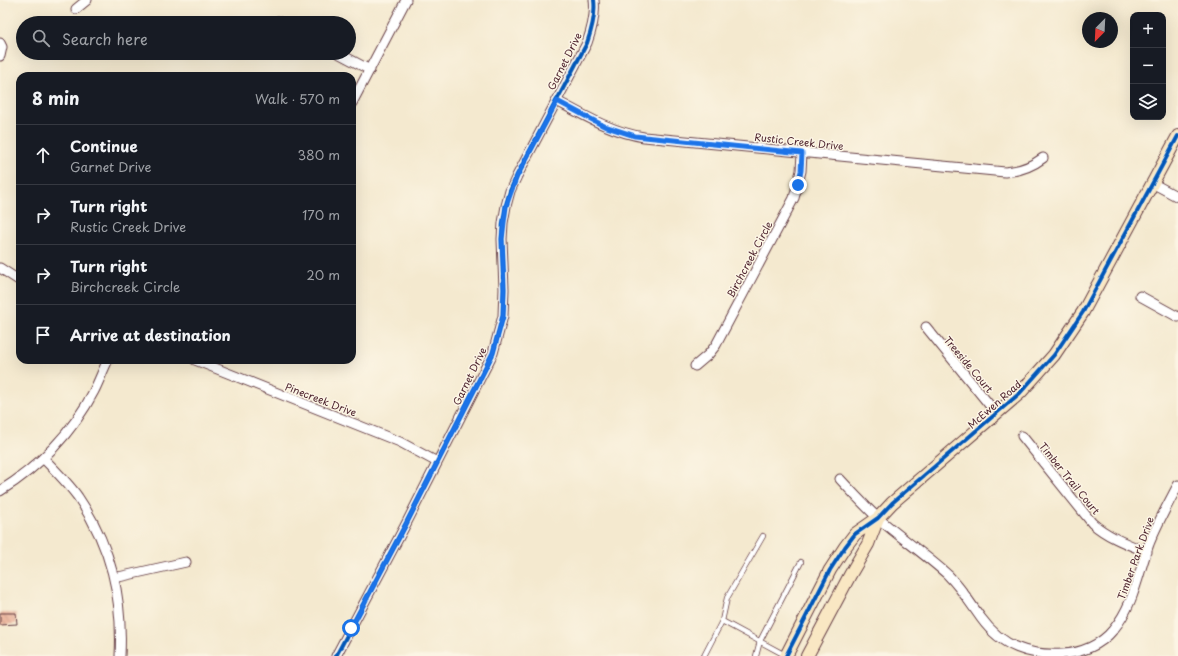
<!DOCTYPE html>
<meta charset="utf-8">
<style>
body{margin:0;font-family:"Playpen Sans",sans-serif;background:#242831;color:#f1f3f6}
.controls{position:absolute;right:12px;top:12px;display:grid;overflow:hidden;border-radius:8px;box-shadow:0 4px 16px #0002}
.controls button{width:36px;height:36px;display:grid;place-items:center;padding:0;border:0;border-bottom:1px solid #363941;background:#171b24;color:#f1f3f6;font:20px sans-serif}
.compass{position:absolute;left:1082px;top:12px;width:36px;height:36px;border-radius:50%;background:#171b24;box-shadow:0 4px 16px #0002;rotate:204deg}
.stop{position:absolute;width:12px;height:12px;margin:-9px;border:3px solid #1a73e8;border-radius:50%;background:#fff}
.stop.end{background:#1a73e8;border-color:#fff;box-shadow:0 1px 4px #0008}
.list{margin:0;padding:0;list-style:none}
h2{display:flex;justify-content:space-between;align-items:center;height:52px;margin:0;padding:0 16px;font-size:17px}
h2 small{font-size:13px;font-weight:400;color:#9ea1a6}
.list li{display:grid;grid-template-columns:26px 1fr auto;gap:12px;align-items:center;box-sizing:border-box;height:60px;padding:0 16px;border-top:1px solid #363941}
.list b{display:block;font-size:15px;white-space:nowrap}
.list p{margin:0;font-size:13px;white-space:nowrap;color:#9ea1a6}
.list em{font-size:13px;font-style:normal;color:#9ea1a6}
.icon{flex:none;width:22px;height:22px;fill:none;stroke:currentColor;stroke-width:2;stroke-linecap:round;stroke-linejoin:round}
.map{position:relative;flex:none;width:1178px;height:656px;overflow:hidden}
.search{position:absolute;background:#171b24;box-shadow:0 4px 16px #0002;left:16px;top:16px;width:340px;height:44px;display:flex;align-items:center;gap:10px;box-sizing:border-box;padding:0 14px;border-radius:22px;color:#9ea1a6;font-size:15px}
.panel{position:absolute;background:#171b24;box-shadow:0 4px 16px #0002;left:16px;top:72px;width:340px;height:292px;border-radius:12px}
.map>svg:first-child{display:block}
</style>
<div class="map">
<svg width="1178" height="656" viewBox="0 0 1178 656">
<defs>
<pattern id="building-back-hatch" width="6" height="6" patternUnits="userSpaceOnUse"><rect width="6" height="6" fill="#e8a78e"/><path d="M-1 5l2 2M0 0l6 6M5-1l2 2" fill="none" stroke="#be8774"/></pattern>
</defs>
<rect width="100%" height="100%" fill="#fcf5e5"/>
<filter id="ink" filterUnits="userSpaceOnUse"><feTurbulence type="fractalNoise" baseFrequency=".025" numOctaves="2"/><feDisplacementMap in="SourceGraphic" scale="8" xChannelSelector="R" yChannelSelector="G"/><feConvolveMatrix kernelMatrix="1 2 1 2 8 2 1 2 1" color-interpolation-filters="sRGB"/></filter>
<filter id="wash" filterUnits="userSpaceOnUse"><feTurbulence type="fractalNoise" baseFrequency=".012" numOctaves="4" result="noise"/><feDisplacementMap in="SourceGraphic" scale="16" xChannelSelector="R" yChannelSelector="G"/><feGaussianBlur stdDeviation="0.9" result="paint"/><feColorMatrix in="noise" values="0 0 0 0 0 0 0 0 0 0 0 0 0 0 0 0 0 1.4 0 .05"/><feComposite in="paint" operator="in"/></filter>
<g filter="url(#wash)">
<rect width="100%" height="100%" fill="#f4e9cf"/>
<g id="blocks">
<path fill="url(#building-back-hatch)" d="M 0,613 L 16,613 L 17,624 L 0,625 Z"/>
</g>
</g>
<g filter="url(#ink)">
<use href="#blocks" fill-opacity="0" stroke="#643d44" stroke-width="1"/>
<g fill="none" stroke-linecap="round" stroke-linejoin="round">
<g stroke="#643d44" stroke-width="6">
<path id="lane" d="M 722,621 L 785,655
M 704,656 L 722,621 L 727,598 L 763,536
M 756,656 L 760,641 L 801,562"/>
</g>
<g stroke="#643d44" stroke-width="11">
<path id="street" d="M 76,9 L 87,0
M 278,21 L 282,23
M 0,43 L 2,47 L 0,56
M 338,53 L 370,70
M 557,101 C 585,116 612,132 644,137 L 1005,172 C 1020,171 1031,167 1043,158
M 352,103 L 406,0
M 1152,183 L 1178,197
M 0,268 L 20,281
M 1140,296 L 1178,317
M 926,327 L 996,413
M 195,360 L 400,442 L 437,462
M 695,366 L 708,355 L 716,345 L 794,198 L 801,171 L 802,153
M 1022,436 L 1092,523 C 1108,537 1127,544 1147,552
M 43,458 C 55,470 68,483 78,497 C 111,546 123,597 120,656
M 840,479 C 852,492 865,506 878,518 C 901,538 926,555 948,575 C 962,589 970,603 981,618 C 1002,647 1029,656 1063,654 C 1081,653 1101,645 1113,630 C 1134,605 1138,574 1149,544 C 1157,524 1168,504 1178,485
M 0,491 C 39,467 73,432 94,391 C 99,381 103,370 108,360
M 114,578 L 186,562
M 336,656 L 406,524 L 493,353 L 503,316 L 504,289 L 502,239 L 503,223 L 506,206 L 510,191 L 517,176 L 587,43 C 592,29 596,15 594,0"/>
</g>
<g stroke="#643d44" stroke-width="14">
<path id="secondary" d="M 786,656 L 830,570 L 845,547 L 855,534 L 878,518 L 892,503 L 1020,393 L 1054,355 L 1083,312 L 1178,136
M 807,656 L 850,575 L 868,544 L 878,518"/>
</g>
<use href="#lane" stroke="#fff" stroke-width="4.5"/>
<use href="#street" stroke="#fff" stroke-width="9"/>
<use href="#secondary" stroke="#f9e7c3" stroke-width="12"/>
<g stroke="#fcf5e5" stroke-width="6">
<path id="cycleway" d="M 336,656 L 406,524 L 493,353 L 503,316 L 504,289 L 502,239 L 503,223 L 506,206 L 510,191 L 517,176 L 587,43 C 592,29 596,15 594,0
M 786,656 L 830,570 L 845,547 L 855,534 L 878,518 L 892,503 L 1020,393 L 1054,355 L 1083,312 L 1178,136"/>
</g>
<use href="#cycleway" stroke="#0057b8" stroke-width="4"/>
</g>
</g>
<g fill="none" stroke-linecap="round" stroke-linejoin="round" filter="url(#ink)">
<path stroke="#1a73e8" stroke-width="5" d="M 351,628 L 406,524 L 493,353 L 503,316 L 504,289 L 502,239 L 506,206 L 517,176 L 557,101 L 604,126 L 635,136 L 802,153 L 801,171 L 798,185"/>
</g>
<g text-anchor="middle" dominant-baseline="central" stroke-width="3" stroke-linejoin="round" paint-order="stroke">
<g font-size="10" fill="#4a1f2b" stroke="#fcf5e5">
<text transform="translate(564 61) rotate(-63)">Garnet Drive</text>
<text transform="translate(799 141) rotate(6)">Rustic Creek Drive</text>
<text transform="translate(749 259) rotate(-62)">Birchcreek Circle</text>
<text transform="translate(969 364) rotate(50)">Treeside Court</text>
<text transform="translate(469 376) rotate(-64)">Garnet Drive</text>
<text transform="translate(321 399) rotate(21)">Pinecreek Drive</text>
<text transform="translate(994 404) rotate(-41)">McEwen Road</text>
<text transform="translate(1070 478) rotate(51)">Timber Trail Court</text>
<text transform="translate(1135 558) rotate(-70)">Timber Park Drive</text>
</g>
</g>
</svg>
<div class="controls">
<button>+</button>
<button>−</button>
<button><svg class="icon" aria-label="layers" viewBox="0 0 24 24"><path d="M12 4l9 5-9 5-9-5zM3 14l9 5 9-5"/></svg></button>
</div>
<svg class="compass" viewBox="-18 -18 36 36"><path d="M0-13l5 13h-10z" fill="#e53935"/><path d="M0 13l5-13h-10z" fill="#9ea1a6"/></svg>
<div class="stop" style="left:351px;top:628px"></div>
<div class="stop end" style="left:798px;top:185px"></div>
<div class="search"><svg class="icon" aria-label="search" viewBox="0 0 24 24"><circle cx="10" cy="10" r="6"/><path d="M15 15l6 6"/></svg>Search here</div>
<section class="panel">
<h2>8 min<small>Walk · 570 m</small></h2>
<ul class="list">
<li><svg class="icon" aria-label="ahead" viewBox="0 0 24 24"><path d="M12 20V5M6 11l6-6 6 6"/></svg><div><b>Continue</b><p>Garnet Drive</p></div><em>380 m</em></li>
<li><svg class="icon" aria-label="right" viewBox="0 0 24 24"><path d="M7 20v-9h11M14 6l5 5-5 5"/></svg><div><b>Turn right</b><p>Rustic Creek Drive</p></div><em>170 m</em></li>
<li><svg class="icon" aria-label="right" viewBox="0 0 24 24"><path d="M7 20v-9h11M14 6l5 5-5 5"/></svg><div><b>Turn right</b><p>Birchcreek Circle</p></div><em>20 m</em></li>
<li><svg class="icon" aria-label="arrive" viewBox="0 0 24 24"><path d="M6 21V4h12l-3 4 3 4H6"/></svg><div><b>Arrive at destination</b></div></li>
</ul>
</section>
</div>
